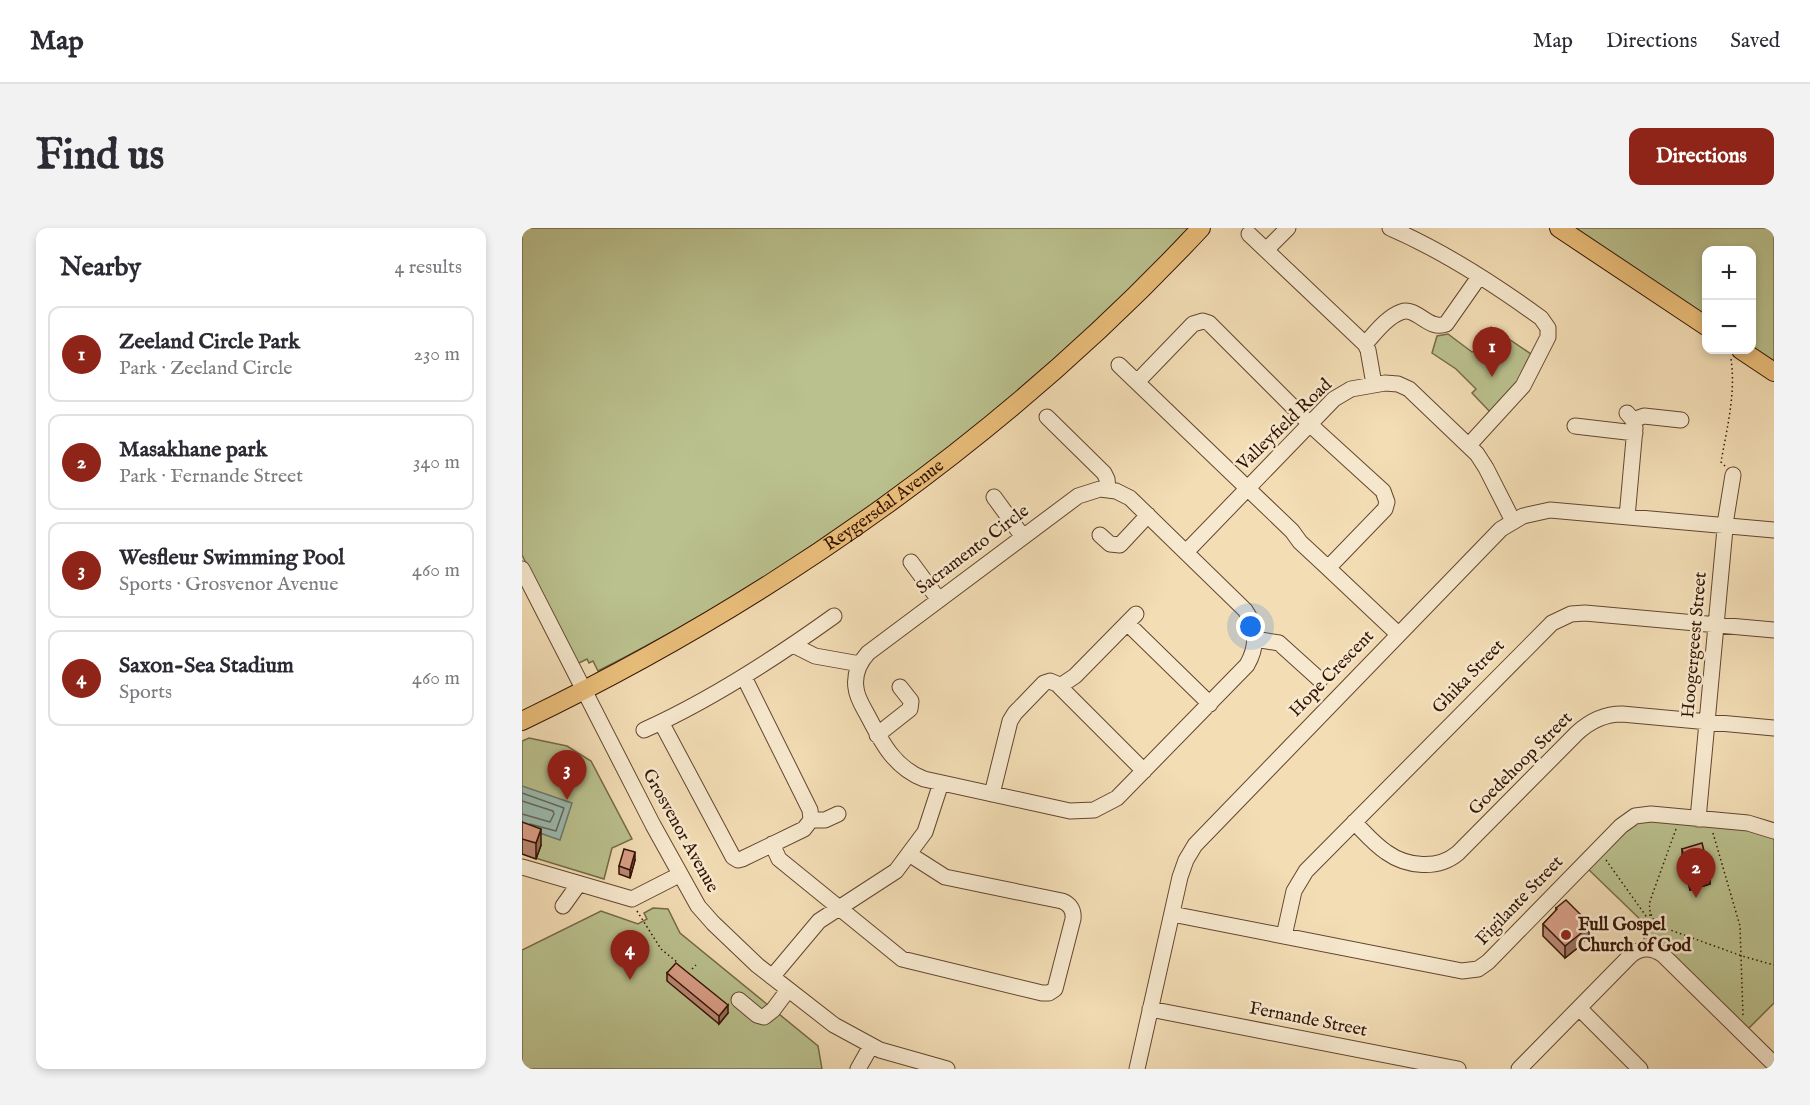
<!DOCTYPE html>
<meta charset="utf-8">
<style>
body{margin:0;font-family:"IM FELL English",serif;background:#f2f2f3;color:#2b2b33}
.controls{position:absolute;right:18px;top:18px;display:grid;overflow:hidden;border-radius:12px;box-shadow:0 3px 9px #0003}
.controls button{width:54px;height:54px;display:grid;place-items:center;padding:0;border:0;border-bottom:2px solid #e1e1e2;background:#fff;color:#2b2b33;font:30px sans-serif}
.you{position:absolute;left:729px;top:399px;width:21px;height:21px;margin:-15px;border:4px solid #fff;border-radius:50%;background:#1a73e8;box-shadow:0 0 0 9px #1a73e833}
.badge{display:grid;place-items:center;width:39px;height:39px;border-radius:50%;background:#8f2418;color:#fff;font-size:20px;font-weight:700}
.pin{position:absolute;translate:-50% -50px;filter:drop-shadow(0 2px 3px #0008)}
.pin::after{content:'';position:absolute;top:32px;width:21px;height:18px;background:inherit;clip-path:polygon(0 0,100% 0,50% 100%)}
.list{margin:0;padding:0;list-style:none}
h2{display:flex;justify-content:space-between;align-items:center;height:78px;margin:0;padding:0 24px;font-size:26px}
h2 small{font-size:20px;font-weight:400;color:#7c7c81}
.list li{display:grid;grid-template-columns:39px 1fr auto;gap:18px;align-items:center;box-sizing:border-box;height:96px;margin:0 12px 12px;padding:0 12px;border:2px solid #e1e1e2;border-radius:12px}
.list b{display:block;font-size:22px;white-space:nowrap}
.list p{margin:0;font-size:20px;white-space:nowrap;color:#7c7c81}
.list em{font-size:20px;font-style:normal;color:#7c7c81}
.map{position:relative;flex:none;width:1252px;height:841px;overflow:hidden;border-radius:12px}
header{display:flex;align-items:center;gap:36px;box-sizing:border-box;height:84px;padding:0 30px;background:#fff;border-bottom:2px solid #e1e1e2}
header strong{font-size:28px}
nav{display:flex;gap:33px;margin-inline-start:auto;font-size:21px}
.intro{display:flex;align-items:center;justify-content:space-between;box-sizing:border-box;height:144px;padding:0 36px}
h1{margin:0;font-size:42px}
.button{padding:15px 27px;border-radius:12px;background:#8f2418;color:#fff;font-size:21px;font-weight:700}
main{display:flex;gap:36px;padding:0 36px}
aside{flex:1;background:#fff;border-radius:12px;box-shadow:0 3px 9px #0003}
.map>svg:first-child{display:block}
</style>
<header>
<strong>Map</strong>
<nav><a>Map</a><a>Directions</a><a>Saved</a></nav>
</header>
<div class="intro"><h1>Find us</h1><a class="button">Directions</a></div>
<main>
<aside>
<h2>Nearby<small>4 results</small></h2>
<ul class="list">
<li><span class="badge">1</span><div><b>Zeeland Circle Park</b><p>Park · Zeeland Circle</p></div><em>230 m</em></li>
<li><span class="badge">2</span><div><b>Masakhane park</b><p>Park · Fernande Street</p></div><em>340 m</em></li>
<li><span class="badge">3</span><div><b>Wesfleur Swimming Pool</b><p>Sports · Grosvenor Avenue</p></div><em>460 m</em></li>
<li><span class="badge">4</span><div><b>Saxon-Sea Stadium</b><p>Sports</p></div><em>460 m</em></li>
</ul>
</aside>
<div class="map">
<svg width="1252" height="841" viewBox="0 0 1252 841">
<rect width="100%" height="100%" fill="#f3ddb5"/>
<filter id="stains"><feTurbulence type="fractalNoise" baseFrequency=".00333" numOctaves="4"/><feColorMatrix values="0 0 0 0 .2 0 0 0 0 .09 0 0 0 0 .02 0 0 0 .5 -.17"/></filter>
<radialGradient id="worn" r=".72"><stop offset=".6" stop-color="#630" stop-opacity="0"/><stop offset="1" stop-color="#630" stop-opacity=".3"/></radialGradient>
<path fill="#bac18e" stroke="#766a48" stroke-width="1.5" d="M 0,0 L 667,0 C 622,47 578,94 529,137 C 447,208 360,275 269,333 C 207,373 142,409 76,443 L 71,433 L 67,435 L 65,431 L 55,436 L 0,327 Z
M 1048,0 L 1252,0 L 1252,134 L 1230,119 L 1230,22 L 1184,22 L 1184,89 Z
M 969,99 L 1009,126 L 995,157 L 969,185 L 950,165 L 954,161 L 934,141 L 910,125 L 915,108 L 926,106 L 950,124 L 953,123 Z
M 7,510 L 45,518 L 69,533 L 110,611 L 90,620 L 82,651 L 0,626 L 0,513 Z
M 1118,592 L 1223,599 L 1252,609 L 1252,775 L 1225,802 L 1121,716 L 1124,697 L 1065,640 L 1103,601 Z
M 131,680 L 146,681 L 158,705 L 296,818 L 300,841 L 0,841 L 0,722 L 79,683 L 116,696 L 125,691 L 122,685 Z"/>
<path fill="#9bbbb1" stroke="#71786b" stroke-width="1.5" d="M 0,558 L 50,575 L 38,612 L 0,599 Z"/>
<g fill="none" stroke-linecap="round" stroke-linejoin="round">
<path stroke="#67675a" stroke-width="1.5" d="M 0,565 L 42,580 L 34,603 L 8,596
M 0,573 L 31,583 L 32,586 L 28,594 L 0,586"/>
<g stroke="#63462f" stroke-width="17">
<path id="minor" d="M 868,0 C 919,22 975,58 1019,90 L 1026,100 L 1026,109 L 1001,158 L 947,217
M 727,6 L 843,116 L 846,122 L 852,156
M 744,22 L 766,0
M 843,116 C 853,105 865,89 879,84 C 895,78 906,103 924,96 L 957,49
M 597,137 L 770,303 L 778,314 L 806,340 L 863,281 L 865,274 L 861,263 L 794,202 L 687,95 L 681,93 L 671,96 L 615,154
M 1105,185 L 1111,192 L 1113,200 L 1105,289
M 525,189 L 582,245 L 585,251 L 586,261
M 1111,192 L 1122,188 L 1159,192
M 1053,198 L 1113,205
M 578,261 L 594,263 L 608,270 L 723,382 C 735,399 736,418 725,437 L 595,570 L 572,582 L 548,583 L 402,551 C 373,540 360,515 347,490 C 342,480 335,471 334,460 C 332,447 337,435 346,425 L 556,268 Z
M 472,269 L 501,309
M 578,307 L 588,316 L 598,317 L 626,287
M 664,324 L 812,171 L 829,161 L 863,155 L 876,156 L 887,161 L 955,226 L 964,240 L 991,293
M 389,334 L 417,372
M 806,340 L 876,406
M 0,341 L 131,597 L 176,678 L 191,695 L 235,737 L 312,797 L 358,822 L 425,841
M 605,395 L 688,476
M 733,411 L 757,415 L 798,452
M 271,417 L 293,428 L 338,436
M 538,458 L 553,448 L 614,386
M 139,494 L 211,629 L 216,632 L 220,631 L 282,601 L 289,592 L 288,582 L 222,449
M 122,502 C 189,472 252,431 312,388
M 355,507 L 388,481 L 389,473 L 378,459
M 470,566 L 488,493 L 493,485 L 522,455 L 528,453 L 535,456 L 622,543
M 1176,591 L 1204,290 L 1211,247
M 289,592 L 303,592 L 316,586
M 832,594 C 842,604 852,616 864,624 C 885,639 916,642 936,625 L 1055,505 C 1068,493 1082,486 1100,486 L 1252,500
M 250,616 L 257,631 L 380,731 L 520,765 L 527,765 L 533,761 L 551,691 C 552,682 548,676 540,673 L 423,649 L 387,626
M 0,639 L 110,671 L 157,647
M 41,678 L 56,657
M 650,686 L 940,743 L 956,741 L 966,734 L 1099,598 L 1113,588 L 1129,586 L 1226,595 L 1252,603
M 762,708 L 772,663 L 784,643 L 1030,395 L 1049,386 L 1063,385 L 1252,402
M 250,749 L 297,693 L 374,643 L 403,604 L 419,555
M 217,772 L 235,787 L 242,789 L 251,782 L 266,762
M 1057,780 L 1118,841
M 628,781 L 936,841
M 336,841 L 349,818
M 615,841 L 658,649 L 664,632 L 673,617 L 979,301 L 1001,288 L 1028,282 L 1252,302
M 997,841 L 1108,728 C 1118,719 1130,719 1141,727 L 1252,836"/>
</g>
<g stroke="#331302" stroke-width="20">
<g id="major">
<path d="M 1037,0 L 1184,98"/>
<path d="M 1219,122 L 1252,144"/>
<path id="s1" d="M 0,493 C 254,371 487,206 679,0"/>
</g>
</g>
<path stroke="#331302" stroke-width="1.5" stroke-dasharray="1.5 3" stroke-linecap="butt" d="M 1203,238 L 1199,234 C 1205,200 1214,165 1209,131
M 1154,601 L 1128,673 C 1126,685 1131,693 1140,699 L 1220,728 L 1252,737
M 1191,605 L 1218,698 L 1221,788
M 1084,632 L 1124,688 L 1129,687
M 115,683 L 139,721 L 155,734
M 170,741 L 174,737"/>
<use href="#minor" stroke="#f7e9cf" stroke-width="15"/>
<use href="#major" stroke="#eabe7a" stroke-width="18"/>
</g>
<path fill="#bb8976" stroke="#331302" stroke-width="1.5" d="M 0,594 L 19,617 L 14,631 L 0,626 Z
M 1160,621 L 1187,638 L 1188,656 L 1168,662 L 1160,632 Z
M 113,632 L 108,650 L 97,646 L 97,638 Z
M 1034,680 L 1067,707 L 1058,718 L 1043,730 L 1021,708 L 1021,696 L 1034,683 Z
M 145,745 L 206,785 L 197,796 L 145,753 Z"/>
<path fill="#996f60" stroke="#331302" stroke-width="1.5" d="M 19,601 L 19,617 L 14,631 L 14,615 Z
M 113,624 L 113,632 L 108,650 L 108,642 Z
M 1188,644 L 1188,656 L 1168,662 L 1168,650 Z
M 1067,695 L 1067,707 L 1058,718 L 1043,730 L 1043,718 Z
M 206,777 L 206,785 L 197,796 L 197,788 Z"/>
<path fill="#da9f89" stroke="#331302" stroke-width="1.5" d="M 0,594 L 19,601 L 14,615 L 0,611 Z
M 1180,615 L 1183,627 L 1185,626 L 1187,630 L 1184,631 L 1188,644 L 1168,650 L 1160,621 Z
M 102,621 L 113,624 L 108,642 L 97,638 Z
M 1044,672 L 1067,695 L 1058,706 L 1043,718 L 1021,696 L 1035,681 L 1034,680 Z
M 154,735 L 206,777 L 197,788 L 145,745 Z"/>
<circle fill="#8f2418" stroke="#f7e9cf" stroke-width="2" cx="1044" cy="707" r="6"/>
<g text-anchor="middle" dominant-baseline="central" stroke-width="5" stroke-linejoin="round" paint-order="stroke">
<g font-size="18" fill="#331302" stroke="#f7e9cf">
<text transform="translate(763 197) rotate(-44)">Valleyfield Road</text>
<text stroke="none"><textPath href="#s1" startOffset="422">Reygersdal Avenue</textPath></text>
<text transform="translate(451 322) rotate(-37)">Sacramento Circle</text>
<text transform="translate(1173 417) rotate(-85)">Hoogergeest Street</text>
<text transform="translate(810 446) rotate(-46)">Hope Crescent</text>
<text transform="translate(947 449) rotate(-46)">Ghika Street</text>
<text transform="translate(999 536) rotate(-45)">Goedehoop Street</text>
<text transform="translate(158 603) rotate(61)">Grosvenor Avenue</text>
<text transform="translate(998 673) rotate(-46)">Figilante Street</text>
<text transform="translate(786 792) rotate(11)">Fernande Street</text>
</g>
<g font-size="18" font-weight="bold" fill="#331302" stroke="#f7e9cf" text-anchor="start">
<text x="1056" y="697">Full Gospel<tspan x="1056" dy="21">Church of God</tspan></text>
</g>
</g>
<rect width="100%" height="100%" filter="url(#stains)"/>
<rect width="100%" height="100%" fill="url(#worn)"/>
</svg>
<div class="controls">
<button>+</button>
<button>−</button>
</div>
<div class="you"></div>
<div class="pin badge" style="left:970px;top:149px">1</div>
<div class="pin badge" style="left:1174px;top:670px">2</div>
<div class="pin badge" style="left:45px;top:572px">3</div>
<div class="pin badge" style="left:108px;top:752px">4</div>
</div>
</main>
